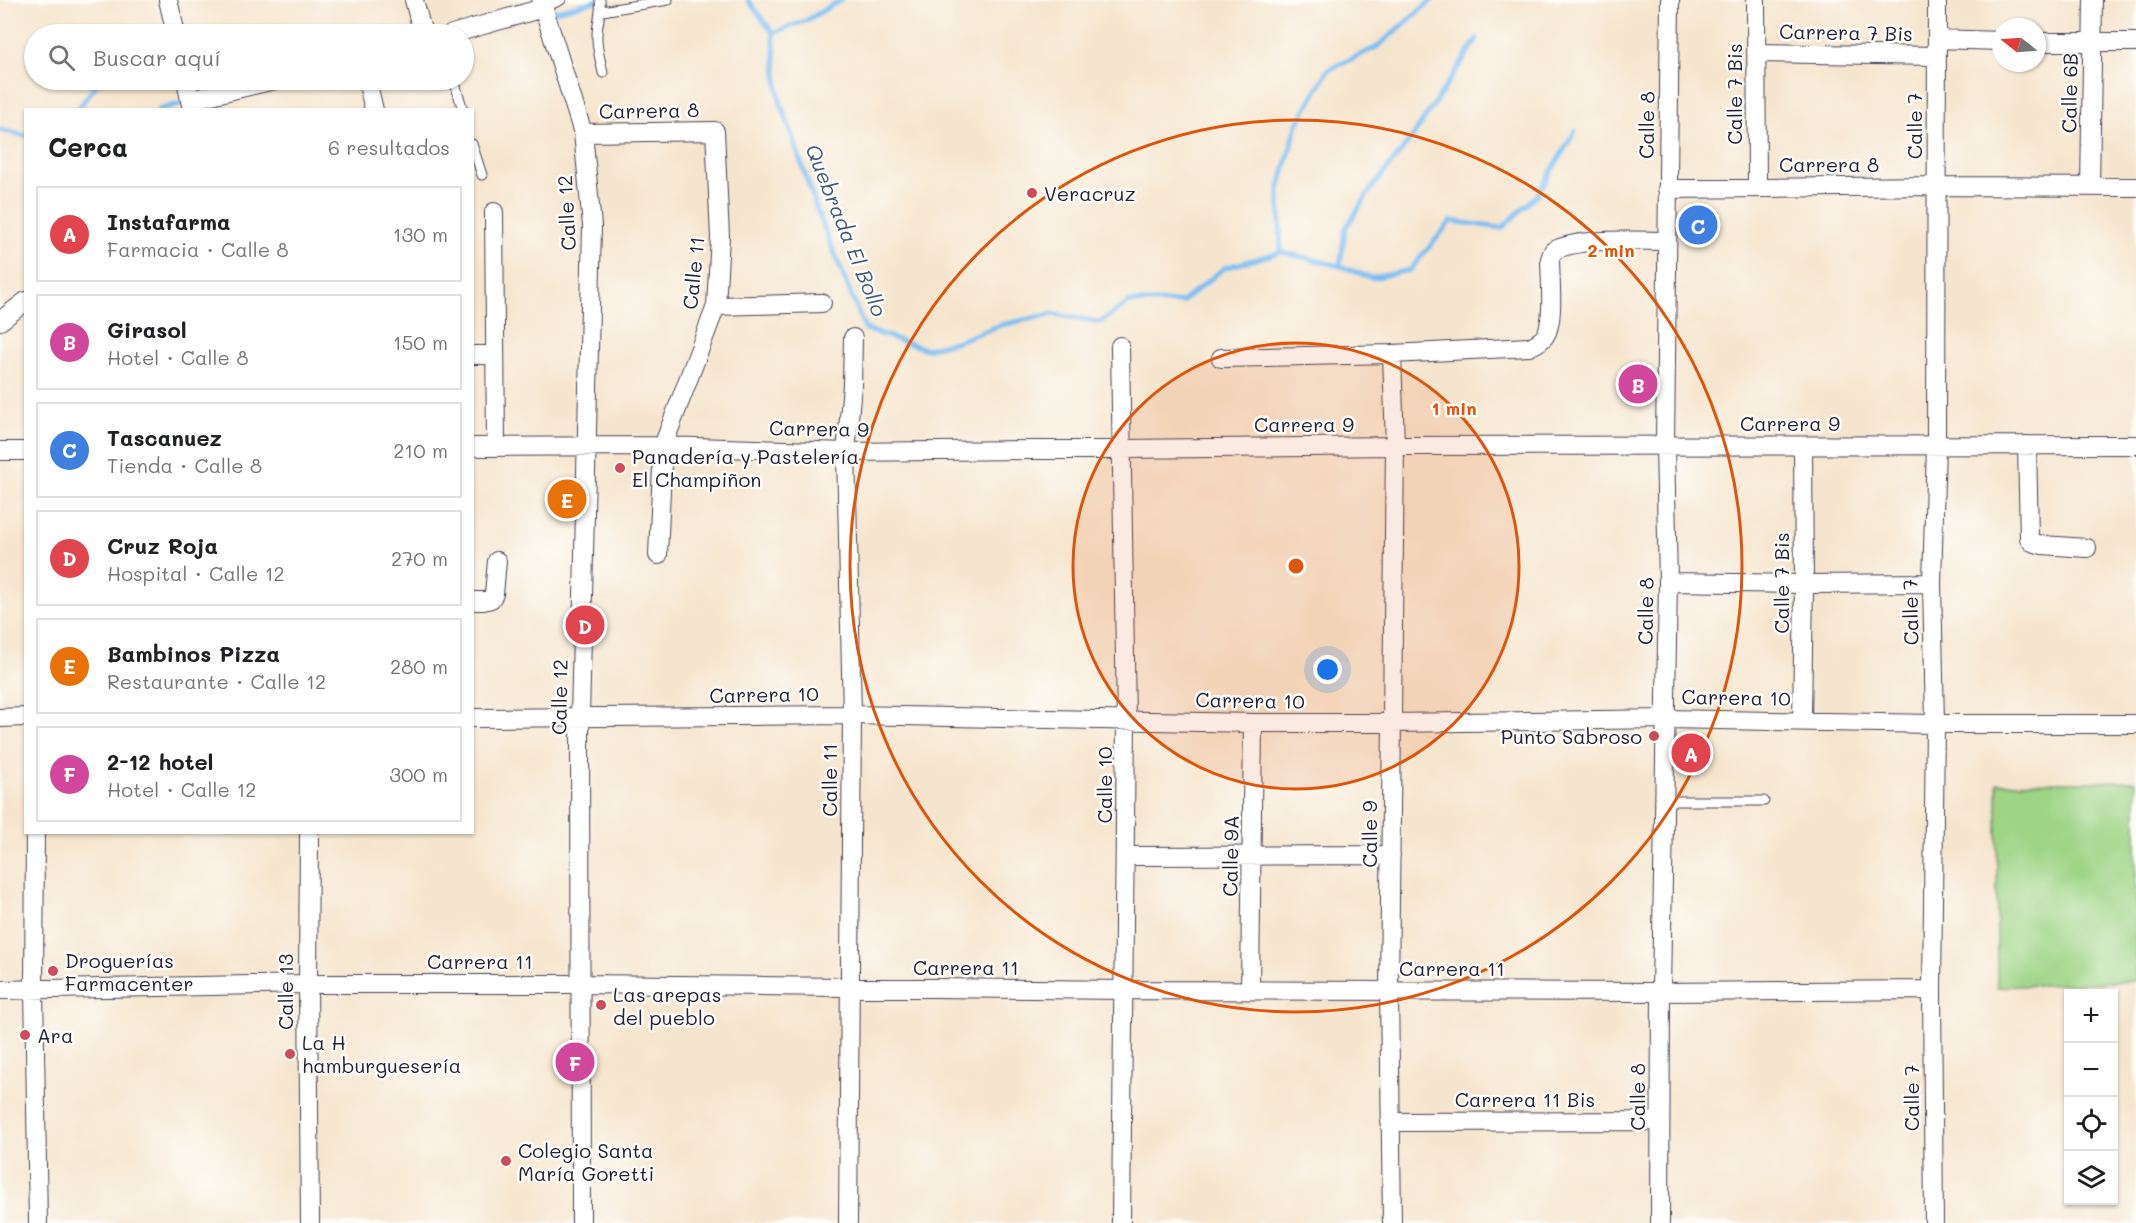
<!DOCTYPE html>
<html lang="es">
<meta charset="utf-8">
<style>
body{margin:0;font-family:Mali,sans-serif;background:#f6f6f6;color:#202124}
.controls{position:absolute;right:18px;bottom:18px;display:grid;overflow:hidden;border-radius:0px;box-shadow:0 2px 4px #0004}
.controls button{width:54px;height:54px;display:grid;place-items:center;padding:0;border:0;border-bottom:2px solid #e0e0e0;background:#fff;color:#202124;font:30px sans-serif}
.compass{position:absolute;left:1992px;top:18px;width:54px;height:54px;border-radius:50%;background:#fff;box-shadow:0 2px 4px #0004;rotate:287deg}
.you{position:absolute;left:1328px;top:670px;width:21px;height:21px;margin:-15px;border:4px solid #fff;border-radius:50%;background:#1a73e8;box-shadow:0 0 0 9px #1a73e833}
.badge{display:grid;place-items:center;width:39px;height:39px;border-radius:50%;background:#1a73e8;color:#fff;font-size:20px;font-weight:700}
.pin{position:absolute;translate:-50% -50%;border:3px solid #fff;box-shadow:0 2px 6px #0006}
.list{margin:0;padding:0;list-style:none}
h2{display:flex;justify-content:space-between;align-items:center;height:78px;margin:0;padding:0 24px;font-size:26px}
h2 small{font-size:20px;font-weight:400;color:#757577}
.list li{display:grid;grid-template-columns:39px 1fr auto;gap:18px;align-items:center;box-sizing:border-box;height:96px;margin:0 12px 12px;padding:0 12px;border:2px solid #e0e0e0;border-radius:0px}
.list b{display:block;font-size:22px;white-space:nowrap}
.list p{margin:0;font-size:20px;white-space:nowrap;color:#757577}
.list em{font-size:20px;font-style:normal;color:#757577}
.icon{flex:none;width:33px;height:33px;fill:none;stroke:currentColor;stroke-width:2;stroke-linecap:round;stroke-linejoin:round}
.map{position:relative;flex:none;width:2136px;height:1223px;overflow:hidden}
.search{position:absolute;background:#fff;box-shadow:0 2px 4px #0004;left:24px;top:24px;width:450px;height:66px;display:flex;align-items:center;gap:15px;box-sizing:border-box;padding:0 21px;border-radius:33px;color:#757577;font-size:22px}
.panel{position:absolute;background:#fff;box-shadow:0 2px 4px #0004;left:24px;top:108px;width:450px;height:726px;border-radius:0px}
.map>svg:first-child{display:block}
</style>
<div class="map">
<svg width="2136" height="1223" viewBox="0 0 2136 1223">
<rect width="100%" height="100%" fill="#fdfcf7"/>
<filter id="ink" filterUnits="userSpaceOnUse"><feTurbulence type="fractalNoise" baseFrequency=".0167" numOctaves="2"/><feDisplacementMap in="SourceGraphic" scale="12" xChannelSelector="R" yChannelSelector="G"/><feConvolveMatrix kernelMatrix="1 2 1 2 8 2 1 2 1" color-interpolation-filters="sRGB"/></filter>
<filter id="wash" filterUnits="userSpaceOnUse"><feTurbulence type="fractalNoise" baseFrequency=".008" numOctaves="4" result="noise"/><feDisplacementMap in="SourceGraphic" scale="24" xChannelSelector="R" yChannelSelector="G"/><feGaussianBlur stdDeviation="1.35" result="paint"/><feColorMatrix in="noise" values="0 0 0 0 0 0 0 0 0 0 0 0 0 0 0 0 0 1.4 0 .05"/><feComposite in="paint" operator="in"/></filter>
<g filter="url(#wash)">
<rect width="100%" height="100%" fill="#f6e5ce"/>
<path fill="#9dd485" stroke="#607b60" stroke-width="1.5" d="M 2136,781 L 2136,981 L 1997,987 L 1997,783 Z"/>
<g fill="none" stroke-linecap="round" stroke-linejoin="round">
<path stroke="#7dbdf2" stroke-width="5" d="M 748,0 L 773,33 L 805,21 L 841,0
M 548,13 L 599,0
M 773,33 L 779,97 L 817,210 L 865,329 L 926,349 L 955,342 L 1001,325 L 1052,314 L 1100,322 L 1130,302 L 1182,302 L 1224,268 L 1281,252 L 1279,190 L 1297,125 L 1328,70 L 1377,47 L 1432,0
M 77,110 L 100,80
M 158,110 L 187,102
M 0,130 L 26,136
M 1281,252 L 1340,266 L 1345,229 L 1369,192 L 1411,139 L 1477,39
M 1340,266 L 1372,278 L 1410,270 L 1451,221 L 1502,228 L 1538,194 L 1575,131"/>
</g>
</g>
<g filter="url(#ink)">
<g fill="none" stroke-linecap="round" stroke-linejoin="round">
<g stroke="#423f51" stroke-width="11">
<path id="lane" d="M 600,0 C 602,14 596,25 597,39 C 597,50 601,62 603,73
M 543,8 L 561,0
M 602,11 L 668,0
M 454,80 L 463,110
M 472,144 L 482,175
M 1663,801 L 1764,801"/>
</g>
<g stroke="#423f51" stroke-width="20">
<path id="street" d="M 168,0 L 176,34
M 414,0 L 423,34
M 541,0 L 583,133 L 592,226 L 580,718 L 581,1223
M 1756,0 L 1757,187
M 452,34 L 543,8
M 1937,39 L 2001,41
M 2037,42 L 2136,42
M 1756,53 L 1936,56
M 186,80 L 192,110
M 367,80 L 374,110
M 190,100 L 275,80
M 583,133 L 715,131 L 720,237 L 716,306 L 663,446 L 658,555
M 2090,187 L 2093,0
M 1667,189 L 1936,186 L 2136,187
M 494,212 L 496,447
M 716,306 L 822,303
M 0,321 L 26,301
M 1120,346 L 1126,721 L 1121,1223
M 1392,354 L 1529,347 C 1535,344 1541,342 1545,336 C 1555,321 1550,279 1550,259 L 1553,251 C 1581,237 1635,241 1667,241
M 472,355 L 494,355
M 1221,358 L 1392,354 L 1395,446 L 1389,991 L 1392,1223
M 2027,445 L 2029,538 L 2032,542 L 2042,545 L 2087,548
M 472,447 L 663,446 L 846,452 L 1395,446 L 2136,445
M 0,451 L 26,451
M 1668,582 L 1804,584 L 1932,583
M 472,601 L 483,601 L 491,599 L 494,594 L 497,561
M 0,718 L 26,717
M 472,718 L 852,715 L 1253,723 L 1391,723 L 1665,719 L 1935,724 L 2136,724
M 1802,720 L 1804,584 L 1803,446
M 35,832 L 34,990 L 38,1223
M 309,832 L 308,984 L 310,1223
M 1126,856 L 1391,855
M 0,990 L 308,984 L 581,984 L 1125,990 L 1661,992 L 1932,990
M 1250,990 L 1253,723
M 1390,1122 L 1659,1121
M 848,1223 L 852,715 L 846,452 L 852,385 L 853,338
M 1660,1223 L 1661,992 L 1668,582 L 1665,446 L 1670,0
M 1934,1223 L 1932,990 L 1935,724 L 1932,583 L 1936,445 L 1937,0"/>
</g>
<use href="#lane" stroke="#fff" stroke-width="9"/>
<use href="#street" stroke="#fff" stroke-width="18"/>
</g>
</g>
<circle cx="1296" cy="566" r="223" fill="#de560e" fill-opacity=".12"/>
<g fill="none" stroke="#de560e" stroke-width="3">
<circle cx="1296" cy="566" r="223"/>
<circle cx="1296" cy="566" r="446"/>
</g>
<g fill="#d1495b" stroke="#fdfcf7" stroke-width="2">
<circle cx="1032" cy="193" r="6"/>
<circle cx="620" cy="468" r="6"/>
<circle cx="1654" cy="736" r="6"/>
<circle cx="53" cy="971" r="6"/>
<circle cx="601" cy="1005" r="6"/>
<circle cx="25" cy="1035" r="6"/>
<circle cx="290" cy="1054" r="6"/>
<circle cx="506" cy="1161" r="6"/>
</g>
<g text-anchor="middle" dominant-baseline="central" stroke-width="5" stroke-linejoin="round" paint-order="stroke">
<g font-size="20" fill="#22223b" stroke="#fdfcf7">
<text transform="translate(1846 32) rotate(1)">Carrera 7 Bis</text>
<text transform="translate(2069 93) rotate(-89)">Calle 6B</text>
<text transform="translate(1734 94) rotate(-90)">Calle 7 Bis</text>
<text transform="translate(649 110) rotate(-1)">Carrera 8</text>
<text transform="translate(1646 125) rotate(-89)">Calle 8</text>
<text transform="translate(1914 126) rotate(-90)">Calle 7</text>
<text x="1829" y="164">Carrera 8</text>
<text transform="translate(566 213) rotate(-93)">Calle 12</text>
<text transform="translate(693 273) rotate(-84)">Calle 11</text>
<text x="1790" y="423">Carrera 9</text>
<text x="1304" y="424">Carrera 9</text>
<text transform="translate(819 428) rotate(1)">Carrera 9</text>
<text transform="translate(1781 583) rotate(-90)">Calle 7 Bis</text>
<text transform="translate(1645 611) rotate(-89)">Calle 8</text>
<text transform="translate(1910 612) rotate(-91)">Calle 7</text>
<text transform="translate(764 694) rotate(-1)">Carrera 10</text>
<text transform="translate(559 697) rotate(-89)">Calle 12</text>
<text transform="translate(1736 697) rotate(1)">Carrera 10</text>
<text transform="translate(1250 700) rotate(1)">Carrera 10</text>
<text transform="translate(829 780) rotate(-90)">Calle 11</text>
<text transform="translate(1104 785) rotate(-90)">Calle 10</text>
<text transform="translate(1369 834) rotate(-90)">Calle 9</text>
<text transform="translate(1230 856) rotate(-89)">Calle 9A</text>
<text x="480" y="961">Carrera 11</text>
<text x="966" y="967">Carrera 11</text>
<text x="1452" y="968">Carrera 11</text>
<text transform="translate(285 992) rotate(-90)">Calle 13</text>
<text transform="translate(1637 1097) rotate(-90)">Calle 8</text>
<text transform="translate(1911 1098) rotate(-90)">Calle 7</text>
<text x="1525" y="1099">Carrera 11 Bis</text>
</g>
<g font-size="20" fill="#22223b" stroke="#fdfcf7" text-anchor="start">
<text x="1044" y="193">Veracruz</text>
<text x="632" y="456">Panadería y Pastelería<tspan x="632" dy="23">El Champiñon</tspan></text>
<text x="1642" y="736" text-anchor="end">Punto Sabroso</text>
<text x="65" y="960">Droguerías<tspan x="65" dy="23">Farmacenter</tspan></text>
<text x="613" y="994">Las arepas<tspan x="613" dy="23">del pueblo</tspan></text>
<text x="37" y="1035">Ara</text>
<text x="302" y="1042">La H<tspan x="302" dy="23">hamburguesería</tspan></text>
<text x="518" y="1150">Colegio Santa<tspan x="518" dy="23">María Goretti</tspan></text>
</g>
<g font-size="21" font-style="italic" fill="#42587b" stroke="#fdfcf7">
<text transform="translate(847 230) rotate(68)">Quebrada El Bollo</text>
</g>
</g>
<circle cx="1296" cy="566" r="9" fill="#de560e" stroke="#fdfcf7" stroke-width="3"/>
<g font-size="18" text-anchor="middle" font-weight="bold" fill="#de560e" stroke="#fdfcf7" stroke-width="5" stroke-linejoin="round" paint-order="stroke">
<text x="1611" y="257">2 min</text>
<text x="1454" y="415">1 min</text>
</g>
</svg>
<div class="controls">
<button>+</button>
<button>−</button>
<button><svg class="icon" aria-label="locate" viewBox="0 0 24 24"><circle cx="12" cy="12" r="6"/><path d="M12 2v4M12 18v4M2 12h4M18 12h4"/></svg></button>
<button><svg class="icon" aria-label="layers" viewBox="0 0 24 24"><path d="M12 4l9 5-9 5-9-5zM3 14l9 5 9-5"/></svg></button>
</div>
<svg class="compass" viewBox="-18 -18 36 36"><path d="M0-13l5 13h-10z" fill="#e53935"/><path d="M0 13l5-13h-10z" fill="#757577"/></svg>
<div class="you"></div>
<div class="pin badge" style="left:1691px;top:753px;background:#e0444e">A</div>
<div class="pin badge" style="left:1638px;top:384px;background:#d1479c">B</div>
<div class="pin badge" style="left:1698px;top:225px;background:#3f7fe0">C</div>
<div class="pin badge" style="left:585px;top:625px;background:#e0444e">D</div>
<div class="pin badge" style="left:567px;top:499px;background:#e8710a">E</div>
<div class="pin badge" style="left:575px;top:1062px;background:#d1479c">F</div>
<div class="search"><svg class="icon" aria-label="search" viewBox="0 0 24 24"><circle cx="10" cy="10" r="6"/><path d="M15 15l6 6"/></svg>Buscar aquí</div>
<section class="panel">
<h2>Cerca<small>6 resultados</small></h2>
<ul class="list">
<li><span class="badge" style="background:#e0444e">A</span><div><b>Instafarma</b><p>Farmacia · Calle 8</p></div><em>130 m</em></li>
<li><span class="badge" style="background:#d1479c">B</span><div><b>Girasol</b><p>Hotel · Calle 8</p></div><em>150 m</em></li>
<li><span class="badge" style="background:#3f7fe0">C</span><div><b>Tascanuez</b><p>Tienda · Calle 8</p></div><em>210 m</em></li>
<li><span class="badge" style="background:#e0444e">D</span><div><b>Cruz Roja</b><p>Hospital · Calle 12</p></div><em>270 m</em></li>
<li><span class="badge" style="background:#e8710a">E</span><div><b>Bambinos Pizza</b><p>Restaurante · Calle 12</p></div><em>280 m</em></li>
<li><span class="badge" style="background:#d1479c">F</span><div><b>2-12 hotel</b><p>Hotel · Calle 12</p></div><em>300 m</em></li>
</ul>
</section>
</div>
